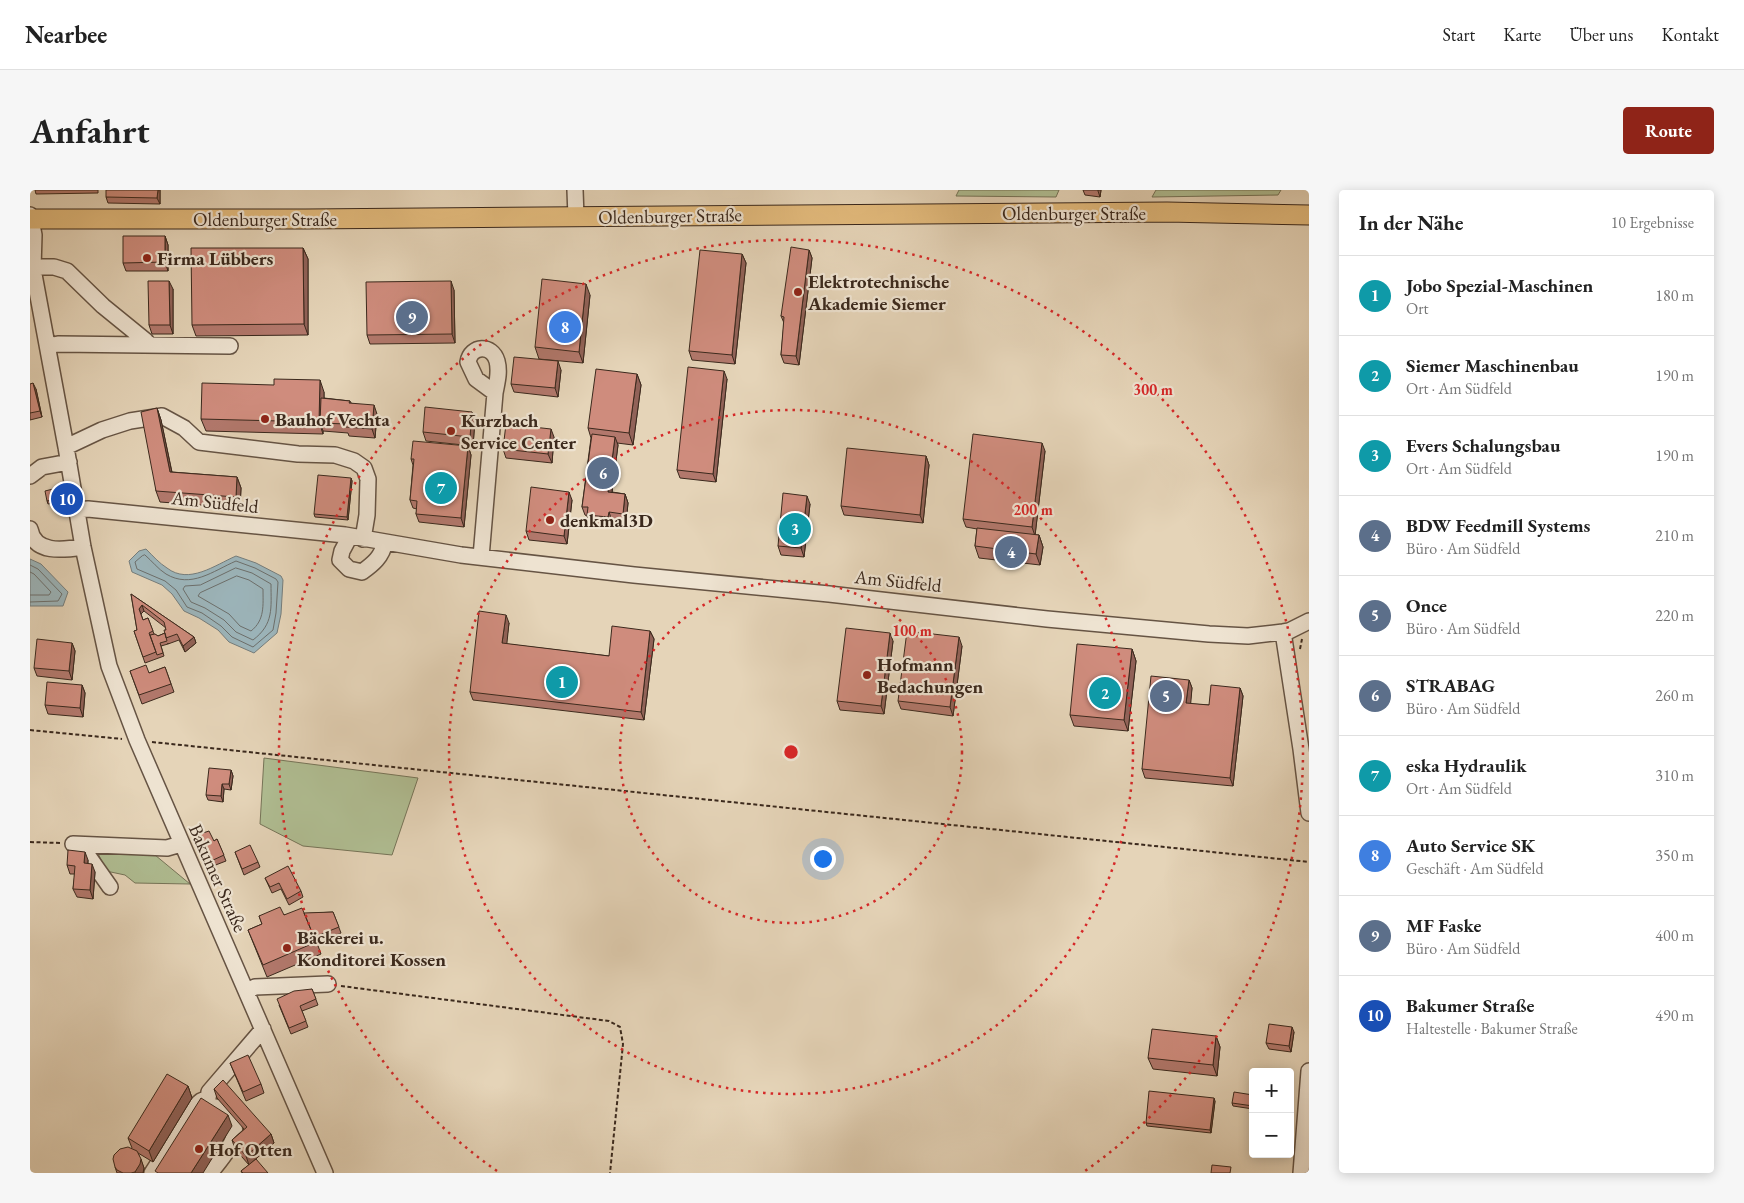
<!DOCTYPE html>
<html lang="de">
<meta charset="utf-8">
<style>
body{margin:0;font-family:"EB Garamond",serif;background:#f6f6f6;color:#222}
.controls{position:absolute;right:15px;bottom:15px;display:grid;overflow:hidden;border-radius:5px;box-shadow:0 2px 12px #0003}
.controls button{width:45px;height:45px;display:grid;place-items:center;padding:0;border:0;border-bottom:1px solid #e0e0e0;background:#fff;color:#222;font:25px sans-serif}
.you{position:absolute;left:792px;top:668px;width:18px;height:18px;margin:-12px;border:4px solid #fff;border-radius:50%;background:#1a73e8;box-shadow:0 0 0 8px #1a73e833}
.badge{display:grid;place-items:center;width:32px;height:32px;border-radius:50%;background:#8f2418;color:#fff;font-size:16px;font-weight:700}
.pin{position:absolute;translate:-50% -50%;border:2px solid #fff;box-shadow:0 1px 5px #0006}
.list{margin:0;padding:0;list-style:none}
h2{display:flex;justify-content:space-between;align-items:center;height:65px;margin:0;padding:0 20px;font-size:21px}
h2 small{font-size:16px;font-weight:400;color:#767676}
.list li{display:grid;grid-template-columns:32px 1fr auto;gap:15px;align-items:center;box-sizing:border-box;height:80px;padding:0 20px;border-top:1px solid #e0e0e0}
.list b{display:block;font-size:19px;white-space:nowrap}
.list p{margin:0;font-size:16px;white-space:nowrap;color:#767676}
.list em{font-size:16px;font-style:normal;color:#767676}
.map{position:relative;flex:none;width:1279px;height:983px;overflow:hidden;border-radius:5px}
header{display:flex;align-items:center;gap:30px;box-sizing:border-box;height:70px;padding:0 25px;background:#fff;border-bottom:1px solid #e0e0e0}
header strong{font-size:24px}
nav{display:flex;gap:28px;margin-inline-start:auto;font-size:18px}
.intro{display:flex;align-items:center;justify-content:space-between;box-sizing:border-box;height:120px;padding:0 30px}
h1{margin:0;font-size:35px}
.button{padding:12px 22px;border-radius:5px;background:#8f2418;color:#fff;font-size:18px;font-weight:700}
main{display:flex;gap:30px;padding:0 30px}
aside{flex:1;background:#fff;border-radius:5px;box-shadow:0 2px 12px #0003}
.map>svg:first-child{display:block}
</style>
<header>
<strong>Nearbee</strong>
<nav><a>Start</a><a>Karte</a><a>Über uns</a><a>Kontakt</a></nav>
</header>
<div class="intro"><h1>Anfahrt</h1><a class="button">Route</a></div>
<main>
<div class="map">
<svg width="1279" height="983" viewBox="0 0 1279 983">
<rect width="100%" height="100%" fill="#e5d4b8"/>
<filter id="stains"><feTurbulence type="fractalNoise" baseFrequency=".004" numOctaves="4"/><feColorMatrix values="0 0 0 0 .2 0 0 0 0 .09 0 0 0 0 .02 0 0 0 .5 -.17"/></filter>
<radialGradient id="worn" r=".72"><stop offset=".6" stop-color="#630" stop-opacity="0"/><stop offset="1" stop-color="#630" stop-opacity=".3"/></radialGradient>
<path fill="#b0be93" stroke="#767458" d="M 929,0 L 1029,0 L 1026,7 L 926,6 Z
M 1126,0 L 1251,0 L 1248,5 L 1122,7 Z
M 234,568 L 388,588 L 362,665 L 273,656 L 230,634 Z
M 67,661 L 125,665 L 160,694 L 105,693 L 95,685 L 76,681 Z"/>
<path fill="#9cb5bb" stroke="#757d7c" d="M 116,359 C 123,366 129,373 137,378 C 159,395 185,375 206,366 L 226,373 L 251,386 L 253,390 L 251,424 L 247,443 L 224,463 L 199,452 L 188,440 L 169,428 L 154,421 L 142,404 L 132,395 L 102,382 L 99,371 L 109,361 Z
M 0,369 L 11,374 L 38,402 L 33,416 L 0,416 Z"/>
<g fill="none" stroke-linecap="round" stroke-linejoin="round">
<path stroke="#6c6f6c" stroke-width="1" d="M 115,365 C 122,371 128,379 136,384 C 161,399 183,381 206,371 L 225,378 L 246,389 L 248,392 L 246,423 L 243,440 L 223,457 L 202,447 L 191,436 L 172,423 L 157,417 L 146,400 L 135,391 L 107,379 L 105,372 L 112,366 Z
M 0,375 L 8,379 L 32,404 L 28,411 L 0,412
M 206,378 L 222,383 L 241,394 C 241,418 244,434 223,450 L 206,442 L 194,430 L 175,418 L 161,412 L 153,399 L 155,396 L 170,395 Z
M 0,382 L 4,384 L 21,402 L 19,405 L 0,405
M 207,386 L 219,390 L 233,399 C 233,415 235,430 221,441 L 210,436 L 199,424 L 168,406 L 170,403 Z"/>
<g stroke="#665444" stroke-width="18">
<path id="minor" d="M 545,0 L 546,27
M 0,25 L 4,45 L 3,79 L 36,257 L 53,357 L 79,476 L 107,550 L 295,983
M 3,79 L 12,77 L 24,77 L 37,81 L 73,116 L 116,151 L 116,155
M 18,156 L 28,154 L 200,156
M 36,257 L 72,240 L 100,231 L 132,226 L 154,238 L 169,252 L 268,264 L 305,265 L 324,271 L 334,278 L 338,289 L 337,325 L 333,349
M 0,286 L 12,277 L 39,272
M 46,320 L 58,319 L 315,345 L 431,365 L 604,385 L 799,404 L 1017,429 L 1179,444 L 1218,446 L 1253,442 L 1259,441 L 1279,431
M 0,339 C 4,364 33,360 53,357
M 320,346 L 312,361 L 310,370 L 319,379 L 332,382 C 343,374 352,367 355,352
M 451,367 L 465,203 C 467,192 470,182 467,171 C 462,154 441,155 438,172 L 446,189 L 465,203
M 1253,442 L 1271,559 L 1279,623
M 43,654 L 137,658 L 151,654
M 54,655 L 54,660 L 80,697
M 217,801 L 225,797 L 298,794
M 178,908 L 179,902 L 233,839
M 122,983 L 165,916 L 171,911 L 178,908
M 180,983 C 189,972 211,948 203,934 C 199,927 192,922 186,917
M 1271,983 L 1279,881"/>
</g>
<g stroke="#3b291d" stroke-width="21">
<path id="major" d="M 0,29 L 276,29 L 1137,22 L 1279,25"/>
</g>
<path stroke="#3b291d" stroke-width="2" stroke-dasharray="4 2.5" stroke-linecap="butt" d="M 1270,459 L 1272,449
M 0,540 L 92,549
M 122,552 L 1279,672
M 0,652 L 30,653
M 311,796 L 579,831 L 590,837 L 593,854 L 580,983"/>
<use href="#minor" stroke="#eee3d1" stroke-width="15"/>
<use href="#major" stroke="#e2ba7c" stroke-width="19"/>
</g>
<path fill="#b2786c" stroke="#3b291d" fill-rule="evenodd" d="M 5,0 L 68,0 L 68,3 L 6,4 Z
M 130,0 L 130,14 L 78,13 L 76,7 Z
M 1053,0 L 1071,0 L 1070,7 L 1055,5 Z
M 135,46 L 138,55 L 138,81 L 96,81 L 93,73 Z
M 273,58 L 278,69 L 278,145 L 166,146 L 162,135 Z
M 779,60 L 782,68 L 769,175 L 754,173 L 751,165 L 754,133 L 751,126 Z
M 712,64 L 716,73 L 705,174 L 662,170 L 659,161 Z
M 143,99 L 143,144 L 122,144 L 119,135 Z
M 424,100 L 425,153 L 340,154 L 337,145 Z
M 560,105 L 553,173 L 509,169 L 505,157 Z
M 531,180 L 528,207 L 484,202 L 481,194 Z
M 607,184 L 611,195 L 603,255 L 587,253 L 588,255 L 582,302 L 595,304 L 598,313 L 596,333 L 582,331 L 581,336 L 560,333 L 557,326 L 555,325 L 552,317 L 561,248 L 558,238 Z
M 697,189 L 686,292 L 650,288 L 647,280 Z
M 0,194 L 6,199 L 12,227 L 0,230 Z
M 294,202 L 294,208 L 320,211 L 321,213 L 347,224 L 345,248 L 319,246 L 318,243 L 293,241 L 293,244 L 176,241 L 171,229 Z
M 127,218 L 131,230 L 142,282 L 207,287 L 211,298 L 210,318 L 130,312 L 126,301 Z
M 442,222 L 445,230 L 443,256 L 396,251 L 393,242 Z
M 524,247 L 522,273 L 476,268 L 473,259 Z
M 438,256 L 441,265 L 434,337 L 389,332 L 386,324 L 387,319 L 383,318 L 380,310 L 383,275 L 381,269 Z
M 1015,261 L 1005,345 L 1009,345 L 1013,357 L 1010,375 L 949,368 L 945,356 L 947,339 L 936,337 L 933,329 Z
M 896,266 L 899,275 L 893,333 L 814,325 L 811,316 Z
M 321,288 L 322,291 L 318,330 L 285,327 L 284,324 Z
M 28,301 L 31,312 L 18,314 L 17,311 Z
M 542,310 L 537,354 L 499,350 L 496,341 Z
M 780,314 L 774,367 L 751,365 L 748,356 Z
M 101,404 L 164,447 L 166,453 L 155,462 L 149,450 L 138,454 L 138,453 L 138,454 L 131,456 L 134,466 L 115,473 L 104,441 L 107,440 ZM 114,421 L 136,438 L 136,440 L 135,443 L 128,446 L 124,444 L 118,428 L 113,430 L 111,424 Z
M 479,433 L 476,454 L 579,466 L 620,441 L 624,449 L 614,530 L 443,510 L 440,502 Z
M 863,451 L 854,524 L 810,520 L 807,511 Z
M 42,453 L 45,461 L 42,490 L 7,486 L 4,478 Z
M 932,456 L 923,526 L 871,519 L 868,511 Z
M 1102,459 L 1106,471 L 1098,541 L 1044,536 L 1040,525 Z
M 135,477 L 144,502 L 112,514 L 100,481 L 119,483 Z
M 1159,490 L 1162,498 L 1160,514 L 1179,515 L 1210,498 L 1213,506 L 1203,596 L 1115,588 L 1112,579 Z
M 52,495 L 55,503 L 53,527 L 18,524 L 15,515 Z
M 201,580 L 203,586 L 201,600 L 194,599 L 193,612 L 178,610 L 176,605 Z
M 170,644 L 184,651 L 187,649 L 196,671 L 183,676 Z
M 205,662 L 228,672 L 230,677 L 214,685 Z
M 58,670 L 58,673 L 65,682 L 63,709 L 47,707 L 43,699 L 45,684 L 40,684 L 37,675 Z
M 235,688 L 271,701 L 273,707 L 259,715 L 251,699 L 242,703 Z
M 303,722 L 311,743 L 287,753 L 291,764 L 237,787 L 218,740 L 232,734 L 229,726 Z
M 282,799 L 288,815 L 272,821 L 278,837 L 261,844 L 249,815 Z
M 1264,842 L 1261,862 L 1239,859 L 1236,853 Z
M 1186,846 L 1190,857 L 1187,886 L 1123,879 L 1118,868 Z
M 200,873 L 231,894 L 234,903 L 216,911 Z
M 158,896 L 162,908 L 123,972 L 108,963 L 114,978 L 113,983 L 87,983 L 85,977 L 102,958 L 98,948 Z
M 184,899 L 241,944 L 244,953 L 221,973 L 238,983 L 212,983 L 211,981 L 219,975 L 205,959 L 202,950 L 214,939 L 187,908 Z
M 1223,905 L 1223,919 L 1203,916 L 1202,913 Z
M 1185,911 L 1181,943 L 1117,936 L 1116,933 Z"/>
<path fill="#916258" stroke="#3b291d" d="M 128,0 L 130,0 L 130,14 L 127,8 Z
M 1068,0 L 1071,0 L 1070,7 L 1068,1 Z
M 135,46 L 138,55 L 138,81 L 135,72 Z
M 273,58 L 278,69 L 278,145 L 274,134 Z
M 779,60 L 782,68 L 769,175 L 766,166 Z
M 712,64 L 716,73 L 705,174 L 702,165 Z
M 139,91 L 143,99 L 143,144 L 140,135 Z
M 421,91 L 424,100 L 425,153 L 422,144 Z
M 556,94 L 560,105 L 553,173 L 549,162 Z
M 528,171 L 531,180 L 528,207 L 525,198 Z
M 694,181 L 697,189 L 686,292 L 683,284 Z
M 607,184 L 611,195 L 603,255 L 599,243 Z
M 290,190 L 294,202 L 294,233 L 290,233 L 293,241 L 293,244 L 289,232 Z
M 3,193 L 6,199 L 12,227 L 10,221 Z
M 344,215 L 347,224 L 345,248 L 342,239 Z
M 127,218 L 131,230 L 144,293 L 140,282 Z
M 442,222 L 445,230 L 443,256 L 440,247 Z
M 521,239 L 524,247 L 522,273 L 518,264 Z
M 585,247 L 588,255 L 581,310 L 578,302 Z
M 1012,253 L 1015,261 L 1005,346 L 1002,337 Z
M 438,256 L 441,265 L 434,337 L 431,328 Z
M 896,266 L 899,275 L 893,333 L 890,325 Z
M 207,287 L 211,298 L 210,318 L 206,307 Z
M 321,288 L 322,291 L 318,330 L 317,327 Z
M 539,302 L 542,310 L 537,354 L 534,346 Z
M 595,304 L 598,313 L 596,333 L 593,324 Z
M 777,306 L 780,314 L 774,367 L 771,358 Z
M 579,322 L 582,331 L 581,336 L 578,327 Z
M 1009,345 L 1013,357 L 1010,375 L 1006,364 Z
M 112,415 L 114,421 L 111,424 L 109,419 Z
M 476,425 L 479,433 L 476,462 L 472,453 Z
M 620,441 L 624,449 L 614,530 L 611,522 Z
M 860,443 L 863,451 L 854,524 L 851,516 Z
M 164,447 L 166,453 L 155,462 L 153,456 Z
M 929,447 L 932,456 L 923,526 L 920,517 Z
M 42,453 L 45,461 L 42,490 L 39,481 Z
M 1102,459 L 1106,471 L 1098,541 L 1094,530 Z
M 1159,490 L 1162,498 L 1160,522 L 1156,513 Z
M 52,495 L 55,503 L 53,527 L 50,518 Z
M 1210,498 L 1213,506 L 1203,596 L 1200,588 Z
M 201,580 L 203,586 L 201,600 L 199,594 Z
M 192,594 L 194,599 L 193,612 L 191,606 Z
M 55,662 L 58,670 L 57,682 L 54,673 Z
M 62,674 L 65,682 L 63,709 L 60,700 Z
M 1262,837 L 1264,842 L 1261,862 L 1259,856 Z
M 1186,846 L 1190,857 L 1187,886 L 1183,875 Z
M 158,896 L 162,908 L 123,972 L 119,961 Z
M 1184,908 L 1185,911 L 1181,943 L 1180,940 Z
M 198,925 L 202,936 L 173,983 L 161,983 Z
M 241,944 L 244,953 L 219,975 L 216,966 Z
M 111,969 L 114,978 L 113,983 L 105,983 L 105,982 Z"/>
<path fill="#cf8c7d" stroke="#3b291d" d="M 76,0 L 128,0 L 127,8 L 76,7 Z
M 93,46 L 135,46 L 135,72 L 93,73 Z
M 761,57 L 779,60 L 766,166 L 751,165 L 754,127 L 751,126 Z
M 161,58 L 273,58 L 274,134 L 162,135 Z
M 670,60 L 712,64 L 702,165 L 659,161 Z
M 512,89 L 556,94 L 549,162 L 505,157 Z
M 118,91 L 139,91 L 140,135 L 119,135 Z
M 421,91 L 422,144 L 337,145 L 336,92 Z
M 484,167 L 528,171 L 525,198 L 481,194 Z
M 658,177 L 694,181 L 683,284 L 647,280 Z
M 566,179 L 607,184 L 599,243 L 558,238 Z
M 244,189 L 290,190 L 289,232 L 171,229 L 172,193 L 244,195 Z
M 3,193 L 10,221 L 0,223 L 0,194 Z
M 291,208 L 320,211 L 319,213 L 344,215 L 342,239 L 316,237 L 316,234 L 290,233 Z
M 395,217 L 442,222 L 440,247 L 393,242 Z
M 127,218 L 140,282 L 207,287 L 206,307 L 126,301 L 111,222 Z
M 476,234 L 521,239 L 518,264 L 473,259 Z
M 562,244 L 585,247 L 578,302 L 595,304 L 593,324 L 579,322 L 578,327 L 557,325 L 558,317 L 552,317 Z
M 943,244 L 1012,253 L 1002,337 L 933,329 Z
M 383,251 L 438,256 L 431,328 L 386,324 L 387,311 L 380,310 L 384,269 L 381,269 Z
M 817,258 L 896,266 L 890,325 L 811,316 Z
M 288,285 L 321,288 L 317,327 L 284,324 Z
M 501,297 L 539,302 L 534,346 L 496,341 Z
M 27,298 L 30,309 L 17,311 L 15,301 Z
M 753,303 L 777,306 L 771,358 L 748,356 Z
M 947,338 L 1009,345 L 1006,364 L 945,356 Z
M 101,404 L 164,447 L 153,456 L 147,444 L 136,448 L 134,440 L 136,440 L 134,432 L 112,415 L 109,419 L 113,430 L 118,428 L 123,441 L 119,443 L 126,462 L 113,467 L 104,441 L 107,440 Z
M 449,421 L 476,425 L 472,453 L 579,466 L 582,436 L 620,441 L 611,522 L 440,502 Z
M 816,438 L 860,443 L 851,516 L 807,511 Z
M 877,441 L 929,447 L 920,517 L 868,511 Z
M 135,443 L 137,451 L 130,453 L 133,463 L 127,465 L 120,445 L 125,444 L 128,446 Z
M 7,449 L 42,453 L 39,481 L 4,478 Z
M 1047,454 L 1102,459 L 1094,530 L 1040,525 Z
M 116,475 L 119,483 L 135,477 L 141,494 L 109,505 L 100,481 Z
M 1121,486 L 1159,490 L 1156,513 L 1179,515 L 1181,495 L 1210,498 L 1200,588 L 1112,579 Z
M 17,492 L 52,495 L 50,518 L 15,515 Z
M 179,578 L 201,580 L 199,594 L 192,594 L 191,606 L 176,605 Z
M 179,641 L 184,651 L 187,649 L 194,665 L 181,671 L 170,644 Z
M 220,655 L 228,672 L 212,679 L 205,662 Z
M 38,660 L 55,662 L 54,673 L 62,674 L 60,700 L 43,699 L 45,676 L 37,675 Z
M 258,676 L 271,701 L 257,709 L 249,693 L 240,697 L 235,688 Z
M 250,717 L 254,725 L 272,718 L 286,752 L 233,775 L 218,740 L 232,734 L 229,726 Z
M 303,722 L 309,737 L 284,747 L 274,723 Z
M 282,799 L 286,809 L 270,816 L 276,831 L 259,838 L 247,809 L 264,801 Z
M 1239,834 L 1262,837 L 1259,856 L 1236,853 Z
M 1122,839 L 1186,846 L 1183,875 L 1118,868 Z
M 218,865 L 231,894 L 213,902 L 200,873 Z
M 137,884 L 158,896 L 119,961 L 98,948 Z
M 193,890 L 241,944 L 216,966 L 202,950 L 217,937 L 184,899 Z
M 1119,901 L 1184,908 L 1180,940 L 1116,933 Z
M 1204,902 L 1223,905 L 1223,916 L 1202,913 Z
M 171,908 L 198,925 L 161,983 L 128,983 L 125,981 Z
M 98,957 L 107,961 L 111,969 L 110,974 L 105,982 L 101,983 L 93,983 L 87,980 L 85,977 L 83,969 L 84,965 L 90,959 Z
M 226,969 L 238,983 L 213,983 L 211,981 Z
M 1182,975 L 1201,977 L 1200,983 L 1181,983 Z"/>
<g fill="none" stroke="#d62828" stroke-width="2.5" stroke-dasharray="2.5 5">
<circle cx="761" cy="562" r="171"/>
<circle cx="761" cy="562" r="342"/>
<path d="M467 981A512 512 0 1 1 1055 981"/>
</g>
<g fill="#8f2418" stroke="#eee3d1" stroke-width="2">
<circle cx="117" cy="68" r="5"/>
<circle cx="768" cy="102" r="5"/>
<circle cx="235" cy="229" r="5"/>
<circle cx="421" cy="241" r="5"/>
<circle cx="520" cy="330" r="5"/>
<circle cx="837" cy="485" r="5"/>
<circle cx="257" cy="758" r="5"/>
<circle cx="169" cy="959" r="5"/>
</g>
<g text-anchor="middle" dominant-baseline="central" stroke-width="4.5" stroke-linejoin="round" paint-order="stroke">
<g font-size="19" fill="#3b291d" stroke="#eee3d1">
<text x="1044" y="23">Oldenburger Straße</text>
<text transform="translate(640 26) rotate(-1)">Oldenburger Straße</text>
<text x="235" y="29">Oldenburger Straße</text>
<text transform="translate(185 312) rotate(6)">Am Südfeld</text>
<text transform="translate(868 391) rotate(6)">Am Südfeld</text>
<text transform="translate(188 688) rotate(66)">Bakumer Straße</text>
</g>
<g font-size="19" font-weight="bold" fill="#3b291d" stroke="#eee3d1" text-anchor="start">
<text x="127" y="68">Firma Lübbers</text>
<text x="778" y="91">Elektrotechnische<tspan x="778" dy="22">Akademie Siemer</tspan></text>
<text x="245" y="229">Bauhof Vechta</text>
<text x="431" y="230">Kurzbach<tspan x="431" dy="22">Service Center</tspan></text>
<text x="530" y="330">denkmal3D</text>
<text x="847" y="474">Hofmann<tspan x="847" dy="22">Bedachungen</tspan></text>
<text x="267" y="747">Bäckerei u.<tspan x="267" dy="22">Konditorei Kossen</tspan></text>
<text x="179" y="959">Hof Otten</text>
</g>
</g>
<circle cx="761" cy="562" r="8" fill="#d62828" stroke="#eee3d1" stroke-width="2.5"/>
<g font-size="15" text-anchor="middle" font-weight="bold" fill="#d62828" stroke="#eee3d1" stroke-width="4.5" stroke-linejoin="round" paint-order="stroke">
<text x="1123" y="205">300 m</text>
<text x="1003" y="325">200 m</text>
<text x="882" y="446">100 m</text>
</g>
<rect width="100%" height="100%" filter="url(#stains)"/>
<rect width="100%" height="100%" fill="url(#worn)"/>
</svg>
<div class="controls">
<button>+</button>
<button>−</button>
</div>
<div class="you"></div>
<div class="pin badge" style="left:532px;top:492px;background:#0f9aa8">1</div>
<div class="pin badge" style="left:1075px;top:503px;background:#0f9aa8">2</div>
<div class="pin badge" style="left:765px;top:339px;background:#0f9aa8">3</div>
<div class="pin badge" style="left:981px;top:362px;background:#5c6f8a">4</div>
<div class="pin badge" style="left:1136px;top:506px;background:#5c6f8a">5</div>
<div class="pin badge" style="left:573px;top:283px;background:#5c6f8a">6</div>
<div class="pin badge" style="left:411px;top:298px;background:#0f9aa8">7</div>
<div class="pin badge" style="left:535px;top:137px;background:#3f7fe0">8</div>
<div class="pin badge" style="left:382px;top:127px;background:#5c6f8a">9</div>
<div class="pin badge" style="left:37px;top:309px;background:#1a4fb4">10</div>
</div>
<aside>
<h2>In der Nähe<small>10 Ergebnisse</small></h2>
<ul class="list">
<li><span class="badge" style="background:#0f9aa8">1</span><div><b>Jobo Spezial-Maschinen</b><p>Ort</p></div><em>180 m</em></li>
<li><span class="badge" style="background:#0f9aa8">2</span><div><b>Siemer Maschinenbau</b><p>Ort · Am Südfeld</p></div><em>190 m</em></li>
<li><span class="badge" style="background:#0f9aa8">3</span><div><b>Evers Schalungsbau</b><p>Ort · Am Südfeld</p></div><em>190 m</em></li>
<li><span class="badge" style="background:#5c6f8a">4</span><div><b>BDW Feedmill Systems</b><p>Büro · Am Südfeld</p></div><em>210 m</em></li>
<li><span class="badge" style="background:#5c6f8a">5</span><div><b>Once</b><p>Büro · Am Südfeld</p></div><em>220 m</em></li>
<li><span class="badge" style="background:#5c6f8a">6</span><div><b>STRABAG</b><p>Büro · Am Südfeld</p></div><em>260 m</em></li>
<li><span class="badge" style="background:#0f9aa8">7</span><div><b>eska Hydraulik</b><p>Ort · Am Südfeld</p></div><em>310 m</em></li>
<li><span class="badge" style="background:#3f7fe0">8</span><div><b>Auto Service SK</b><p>Geschäft · Am Südfeld</p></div><em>350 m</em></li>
<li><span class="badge" style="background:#5c6f8a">9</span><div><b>MF Faske</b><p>Büro · Am Südfeld</p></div><em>400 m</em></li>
<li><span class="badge" style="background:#1a4fb4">10</span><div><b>Bakumer Straße</b><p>Haltestelle · Bakumer Straße</p></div><em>490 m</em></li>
</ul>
</aside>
</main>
